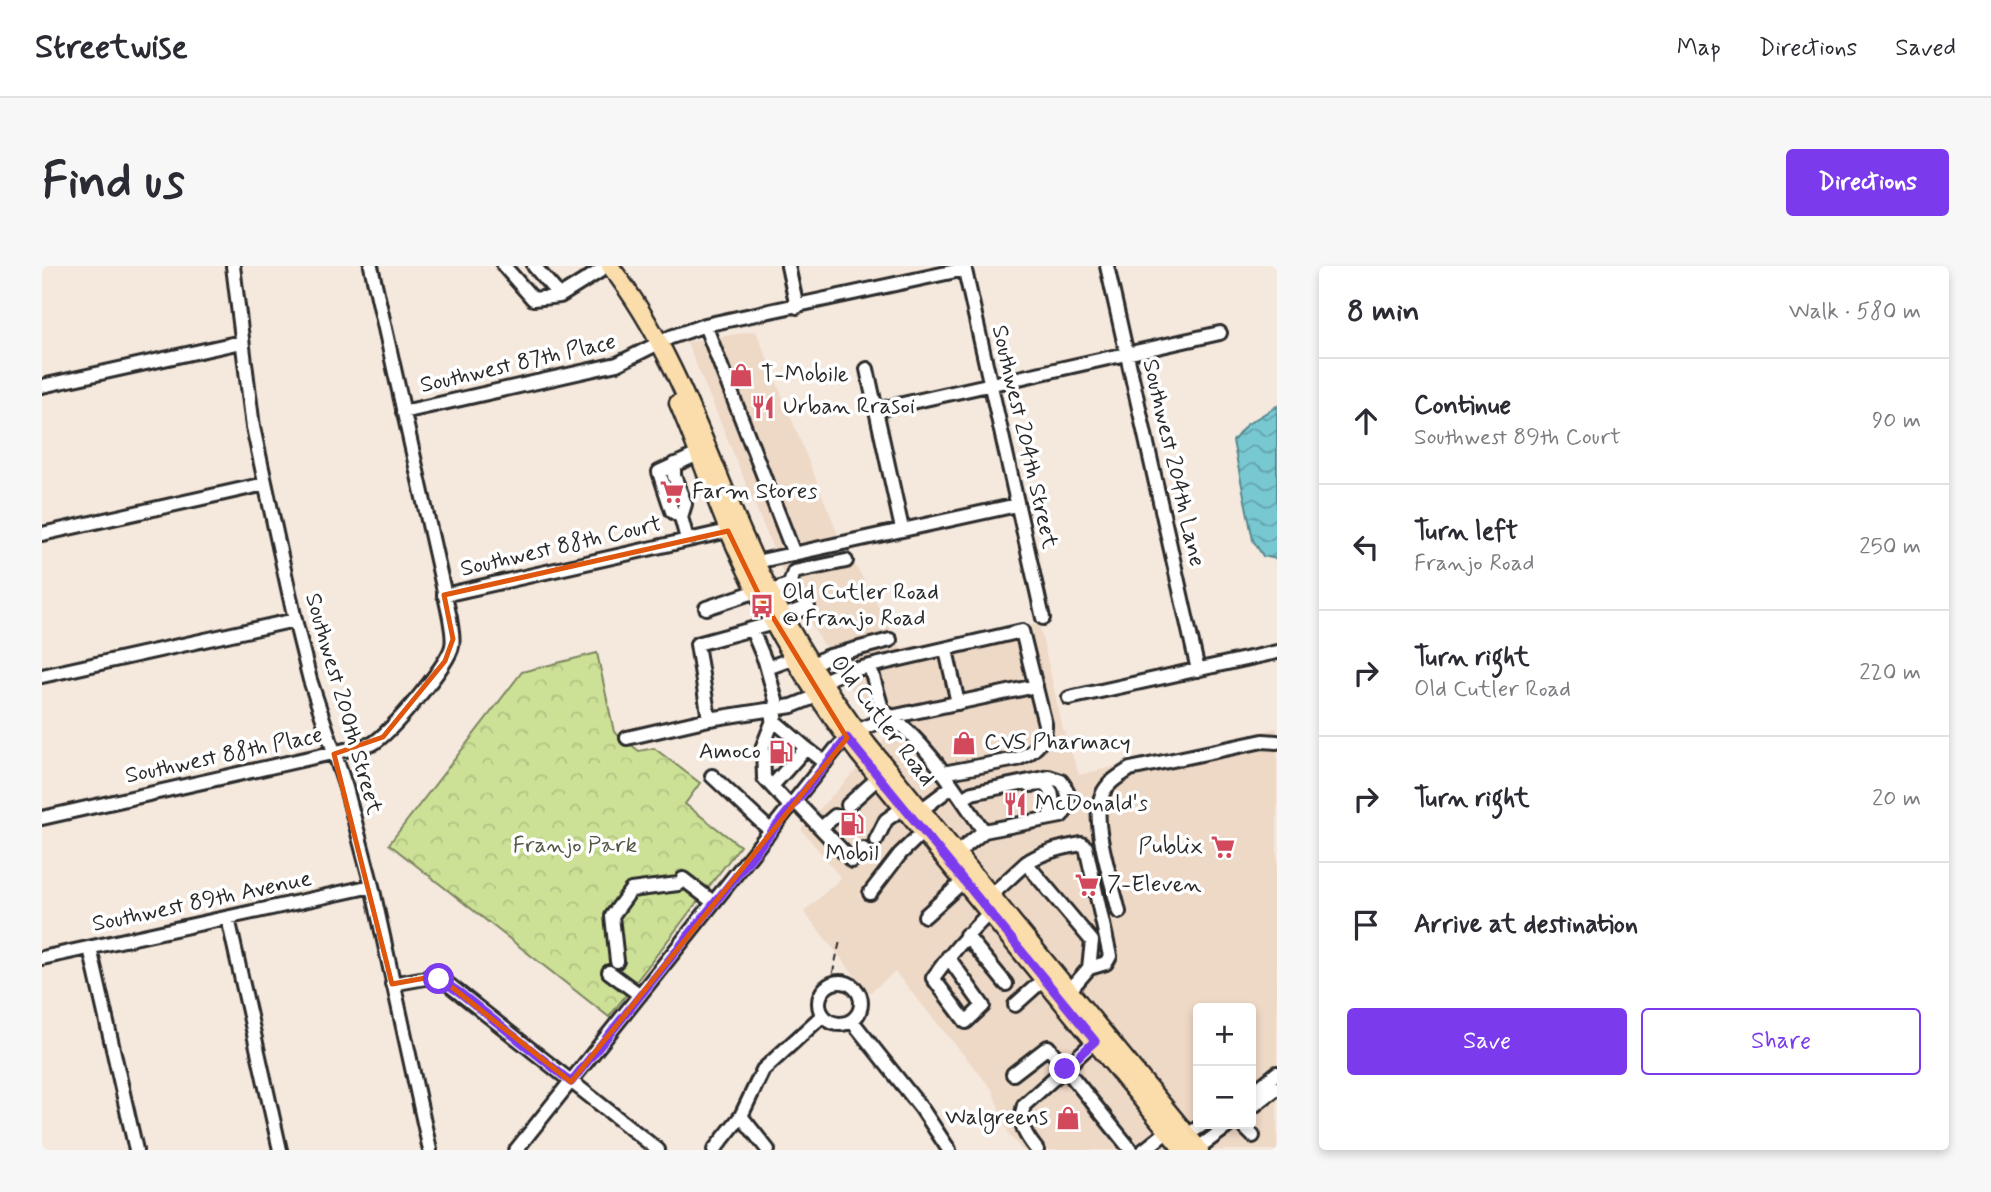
<!DOCTYPE html>
<meta charset="utf-8">
<style>
body{margin:0;font-family:Mynerve,sans-serif;background:#f7f7f7;color:#2b2b33}
.controls{position:absolute;right:21px;bottom:21px;display:grid;overflow:hidden;border-radius:7px;box-shadow:0 4px 10px #0003}
.controls button{width:63px;height:63px;display:grid;place-items:center;padding:0;border:0;border-bottom:2px solid #e1e1e2;background:#fff;color:#2b2b33;font:35px sans-serif}
.stop{position:absolute;width:21px;height:21px;margin:-16px;border:5px solid #7c3aed;border-radius:50%;background:#fff}
.stop.end{background:#7c3aed;border-color:#fff;box-shadow:0 2px 7px #0008}
.list{margin:0;padding:0;list-style:none}
h2{display:flex;justify-content:space-between;align-items:center;height:91px;margin:0;padding:0 28px;font-size:30px}
h2 small{font-size:23px;font-weight:400;color:#7c7c81}
.list li{display:grid;grid-template-columns:46px 1fr auto;gap:21px;align-items:center;box-sizing:border-box;height:126px;padding:0 28px;border-top:2px solid #e1e1e2}
.list b{display:block;font-size:26px;white-space:nowrap}
.list p{margin:0;font-size:23px;white-space:nowrap;color:#7c7c81}
.list em{font-size:23px;font-style:normal;color:#7c7c81}
.actions{display:flex;gap:14px;padding:21px 28px}
.actions a{flex:1;padding:16px 0;border:2px solid #7c3aed;border-radius:7px;text-align:center;font-size:24px;color:#7c3aed}
.actions .main{background:#7c3aed;color:#fff}
.icon{flex:none;width:38px;height:38px;fill:none;stroke:currentColor;stroke-width:2;stroke-linecap:round;stroke-linejoin:round}
.map{position:relative;flex:none;width:1235px;height:884px;overflow:hidden;border-radius:7px}
header{display:flex;align-items:center;gap:42px;box-sizing:border-box;height:98px;padding:0 35px;background:#fff;border-bottom:2px solid #e1e1e2}
header strong{font-size:33px}
nav{display:flex;gap:38px;margin-inline-start:auto;font-size:24px}
.intro{display:flex;align-items:center;justify-content:space-between;box-sizing:border-box;height:168px;padding:0 42px}
h1{margin:0;font-size:49px}
.button{padding:18px 32px;border-radius:7px;background:#7c3aed;color:#fff;font-size:24px;font-weight:700}
main{display:flex;gap:42px;padding:0 42px}
aside{flex:1;background:#fff;border-radius:7px;box-shadow:0 4px 10px #0003}
.map>svg:first-child{display:block}
</style>
<header>
<strong>Streetwise</strong>
<nav><a>Map</a><a>Directions</a><a>Saved</a></nav>
</header>
<div class="intro"><h1>Find us</h1><a class="button">Directions</a></div>
<main>
<div class="map">
<svg width="1235" height="884" viewBox="0 0 1235 884">
<defs>
<pattern id="park-crowns" width="20" height="18" patternUnits="userSpaceOnUse" patternTransform="scale(1.75)"><rect width="20" height="18" fill="#cce196"/><path d="M2 6a3 3 0 1 1 6 0M12 15a3 3 0 1 1 6 0" fill="none" stroke="#afc181"/></pattern>
<pattern id="water-waves" width="16" height="10" patternUnits="userSpaceOnUse" patternTransform="scale(1.75)"><rect width="16" height="10" fill="#78c8d2"/><path d="M0 5q4-4 8 0t8 0" fill="none" stroke="#63a3ab"/></pattern>
</defs>
<rect width="100%" height="100%" fill="#f5e8dd"/>
<filter id="ink" filterUnits="userSpaceOnUse"><feTurbulence type="fractalNoise" baseFrequency=".0143" numOctaves="2"/><feDisplacementMap in="SourceGraphic" scale="14" xChannelSelector="R" yChannelSelector="G"/><feConvolveMatrix kernelMatrix="1 2 1 2 8 2 1 2 1" color-interpolation-filters="sRGB"/></filter>
<g filter="url(#ink)">
<path fill="#eed8c6" fill-rule="evenodd" d="M 714,65 L 795,266 L 859,382 L 997,358 L 1021,463 L 1037,509 L 1235,462 L 1235,884 L 980,884 L 967,869 L 950,823 L 853,706 L 827,727 L 762,646 L 799,612 L 759,563 L 845,471 L 805,416 L 750,328 L 645,76 ZM 1156,742 L 1209,742 L 1209,858 L 1156,858 Z"/>
<path fill="url(#park-crowns)" stroke="#7c8660" stroke-width="2" d="M 555,387 L 572,466 L 597,485 L 612,482 L 658,517 L 643,538 L 698,580 L 567,751 L 347,578 L 480,406 Z"/>
<path fill="url(#water-waves)" stroke="#59898f" stroke-width="2" d="M 1235,140 L 1235,293 L 1221,290 L 1211,274 L 1191,175 L 1204,159 Z"/>
<g fill="none" stroke-linecap="round" stroke-linejoin="round">
<g stroke="#2b2b2b" stroke-width="18">
<path id="minor" d="M 191,0 L 211,161 L 253,354 L 268,414 L 304,522 L 330,620 L 388,884
M 462,0 L 491,33 L 518,30 L 558,5
M 492,0 L 518,30
M 746,0 L 755,41
M 922,0 L 1001,352
M 1065,0 L 1156,404
M 663,59 L 752,288
M 825,103 L 860,263
M 0,120 L 199,76
M 834,144 L 1178,67
M 361,146 L 575,98 L 629,71 L 663,59 L 923,3
M 632,198 L 632,210 L 643,238 L 639,251 L 645,273
M 639,251 L 630,245 L 617,206 L 656,188
M 0,268 L 223,218
M 714,296 L 975,239
M 728,326 L 748,318 L 752,306 L 804,295
M 402,329 L 686,265
M 664,342 L 715,325
M 741,350 L 766,341
M 710,364 L 723,395 L 736,442 L 721,480 L 722,512 L 748,540
M 904,384 L 916,437
M 770,399 L 784,391 L 848,374
M 828,400 L 840,443 L 849,451 L 994,420
M 725,402 L 752,392
M 0,410 L 253,354
M 781,415 L 802,406 L 980,365 L 1003,458 C 1004,476 991,487 975,493 L 901,507
M 1027,432 L 1235,386
M 667,453 L 655,378 L 732,357
M 730,453 L 764,482
M 585,472 L 667,453 L 750,440 L 775,430
M 670,510 L 729,565
M 988,519 L 1001,518 C 1014,524 1011,541 1007,552
M 730,520 L 764,482 L 783,497
M 753,535 L 810,595 L 821,583
M 806,539 L 837,511
M 879,544 L 911,520
M 0,552 L 330,478 C 347,469 407,398 410,380 C 412,371 409,361 408,352 L 329,0
M 779,562 L 793,550
M 834,574 L 844,554 L 862,541
M 914,588 L 942,565 L 1019,550 C 1030,541 1028,526 1019,515 L 1007,511 L 930,527 L 920,533
M 984,597 C 1000,586 1021,581 1040,578 L 1044,581 L 1068,690 L 1064,697 L 1047,702
M 641,613 L 671,636
M 828,627 L 858,588 L 887,560
M 944,634 L 984,597 L 1050,675 L 1047,702 L 1022,731
M 1077,646 C 1071,619 1048,554 1060,529 C 1065,517 1077,510 1088,503 L 1221,475 L 1235,476
M 883,650 L 927,610
M 186,652 L 238,884
M 924,669 L 964,718
M 48,682 L 94,884
M 906,691 L 941,740 L 924,756 L 891,712 C 908,688 927,667 948,646
M 0,692 L 330,620
M 575,695 L 570,650 L 589,624 L 636,618
M 567,706 L 598,729
M777 737a21 21 0 1 1 42 0a21 21 0 1 1-42 0Z
M 350,718 L 389,711 L 406,718 L 616,884
M 973,739 L 1002,713
M 810,755 L 880,843 L 907,884
M 971,808 L 1006,781 L 1089,884
M 1209,828 L 1235,807
M 1209,842 L 1235,822
M 699,850 L 726,884
M 1199,858 L 1211,870
M 1145,869 L 1162,858
M 1156,882 L 1189,858
M 474,884 L 793,484 L 814,465 L 849,451 C 888,480 914,526 942,565
M 672,884 L 699,850 L 721,804 L 781,749
M 995,884 C 983,869 976,858 982,839 L 1053,775
M 1102,884 L 1126,865"/>
</g>
<g stroke="#2b2b2b" stroke-width="21">
<path id="major" d="M 568,0 C 631,81 662,177 702,270 C 734,344 776,415 826,479 L 1158,884
M 636,137 C 654,179 669,223 687,266 C 720,344 765,420 816,487 L 1141,884"/>
</g>
<path stroke="#2b2b2b" stroke-width="2" stroke-dasharray="7 5" stroke-linecap="butt" d="M 788,719 L 798,675"/>
<use href="#minor" stroke="#fff" stroke-width="12"/>
<use href="#major" stroke="#fbddab" stroke-width="16"/>
</g>
</g>
<g fill="none" stroke-linecap="round" stroke-linejoin="round" filter="url(#ink)">
<path stroke="#7c3aed" stroke-width="9" d="M 397,713 L 417,726 L 529,816 L 805,472 L 1053,775 L 1023,803"/>
</g>
<path fill="none" stroke="#df570e" stroke-width="5" stroke-linejoin="round" d="M 686,265 L 715,325 L 805,472 L 529,816 L 406,718 L 389,711 L 350,718 L 292,488 L 341,471 L 403,395 L 411,373 L 402,329 Z"/>
<defs>
<g id="shop-bare" transform="scale(1.89)"><path d="M-5-2.5h2.3a2.7 3.5 0 0 1 5.4 0H5L5.5 6h-11ZM-1.5-2.5h3a1.5 2.3 0 0 0-3 0Z" fill="#d1495b" stroke="#fff" stroke-width="2.5" paint-order="stroke"/></g>
<g id="restaurant-bare" transform="scale(1.89)"><path d="M-5-6h1v4h1v-4h1v4h1v-4h1v5L-1.5 .5V6h-2V.5L-5-1ZM5-6V6H3V1.5H1.5Q1.5-4 5-6Z" fill="#d1495b" stroke="#fff" stroke-width="2.5" paint-order="stroke"/></g>
<g id="supermarket-bare" transform="scale(1.89)"><path d="M-6-5.5h2.5l.6 2H6L4.5 2H-2.5L-4.4-4H-6ZM-1.5 3.2a1.3 1.3 0 1 0 .1 0ZM3 3.2a1.3 1.3 0 1 0 .1 0Z" fill="#d1495b" stroke="#fff" stroke-width="2.5" paint-order="stroke"/></g>
<g id="bus-bare" transform="scale(1.89)"><path d="M-5-6H5V4H4V6H2V4H-2V6H-4V4H-5ZM-3.5-4V0h7V-4ZM-3.5 1.2v1.5H-2V1.2ZM2 1.2v1.5H3.5V1.2Z" fill="#d1495b" stroke="#fff" stroke-width="2.5" paint-order="stroke"/></g>
<g id="fuel-bare" transform="scale(1.89)"><path d="M-5.5-6h7V0h2V4h1.3V-2.5L3-4.5l.8-.8L6-3V5H2.5V1h-1V6h-7ZM-4.2-4.7v3.2H.2V-4.7Z" fill="#d1495b" stroke="#fff" stroke-width="2.5" paint-order="stroke"/></g>
</defs>
<g fill-rule="evenodd">
<use href="#shop-bare" x="699" y="109"/>
<use href="#restaurant-bare" x="721" y="141"/>
<use href="#supermarket-bare" x="630" y="226"/>
<use href="#bus-bare" x="720" y="340"/>
<use href="#shop-bare" x="922" y="477"/>
<use href="#fuel-bare" x="739" y="486"/>
<use href="#restaurant-bare" x="973" y="538"/>
<use href="#fuel-bare" x="810" y="558"/>
<use href="#supermarket-bare" x="1181" y="581"/>
<use href="#supermarket-bare" x="1045" y="619"/>
<use href="#shop-bare" x="1026" y="852"/>
</g>
<g text-anchor="middle" dominant-baseline="central" stroke-width="7" stroke-linejoin="round" paint-order="stroke">
<g font-size="23" fill="#2b2b2b" stroke="#fff">
<text transform="translate(476 98) rotate(-13)">Southwest 87th Place</text>
<text transform="translate(982 171) rotate(77)">Southwest 204th Street</text>
<text transform="translate(1131 197) rotate(77)">Southwest 204th Lane</text>
<text transform="translate(519 281) rotate(-13)">Southwest 88th Court</text>
<text transform="translate(301 438) rotate(74)">Southwest 200th Street</text>
<text transform="translate(840 455) rotate(53)">Old Cutler Road</text>
<text transform="translate(182 490) rotate(-12)">Southwest 88th Place</text>
<text transform="translate(160 636) rotate(-12)">Southwest 89th Avenue</text>
</g>
<g font-size="23" fill="#2b2b2b" stroke="#fff" text-anchor="start">
<text x="719" y="109">T-Mobile</text>
<text x="741" y="141">Urban Rrasoi</text>
<text x="650" y="226">Farm Stores</text>
<text x="740" y="327">Old Cutler Road<tspan x="740" dy="26">@ Franjo Road</tspan></text>
<text x="942" y="477">CVS Pharmacy</text>
<text x="719" y="486" text-anchor="end">Amoco</text>
<text x="993" y="538">McDonald's</text>
<text x="1161" y="581" text-anchor="end">Publix</text>
<text x="810" y="588" text-anchor="middle">Mobil</text>
<text x="1065" y="619">7-Eleven</text>
<text x="1006" y="852" text-anchor="end">Walgreens</text>
</g>
<g font-size="23" fill="#535846" stroke="#fff">
<text x="533" y="580">Franjo Park</text>
</g>
</g>
</svg>
<div class="controls">
<button>+</button>
<button>−</button>
</div>
<div class="stop" style="left:397px;top:713px"></div>
<div class="stop end" style="left:1023px;top:803px"></div>
</div>
<aside>
<h2>8 min<small>Walk · 580 m</small></h2>
<ul class="list">
<li><svg class="icon" aria-label="ahead" viewBox="0 0 24 24"><path d="M12 20V5M6 11l6-6 6 6"/></svg><div><b>Continue</b><p>Southwest 89th Court</p></div><em>90 m</em></li>
<li><svg class="icon" aria-label="left" viewBox="0 0 24 24"><path d="M17 20v-9H6M10 6l-5 5 5 5"/></svg><div><b>Turn left</b><p>Franjo Road</p></div><em>250 m</em></li>
<li><svg class="icon" aria-label="right" viewBox="0 0 24 24"><path d="M7 20v-9h11M14 6l5 5-5 5"/></svg><div><b>Turn right</b><p>Old Cutler Road</p></div><em>220 m</em></li>
<li><svg class="icon" aria-label="right" viewBox="0 0 24 24"><path d="M7 20v-9h11M14 6l5 5-5 5"/></svg><div><b>Turn right</b></div><em>20 m</em></li>
<li><svg class="icon" aria-label="arrive" viewBox="0 0 24 24"><path d="M6 21V4h12l-3 4 3 4H6"/></svg><div><b>Arrive at destination</b></div></li>
</ul>
<div class="actions"><a class="main">Save</a><a>Share</a></div>
</aside>
</main>
